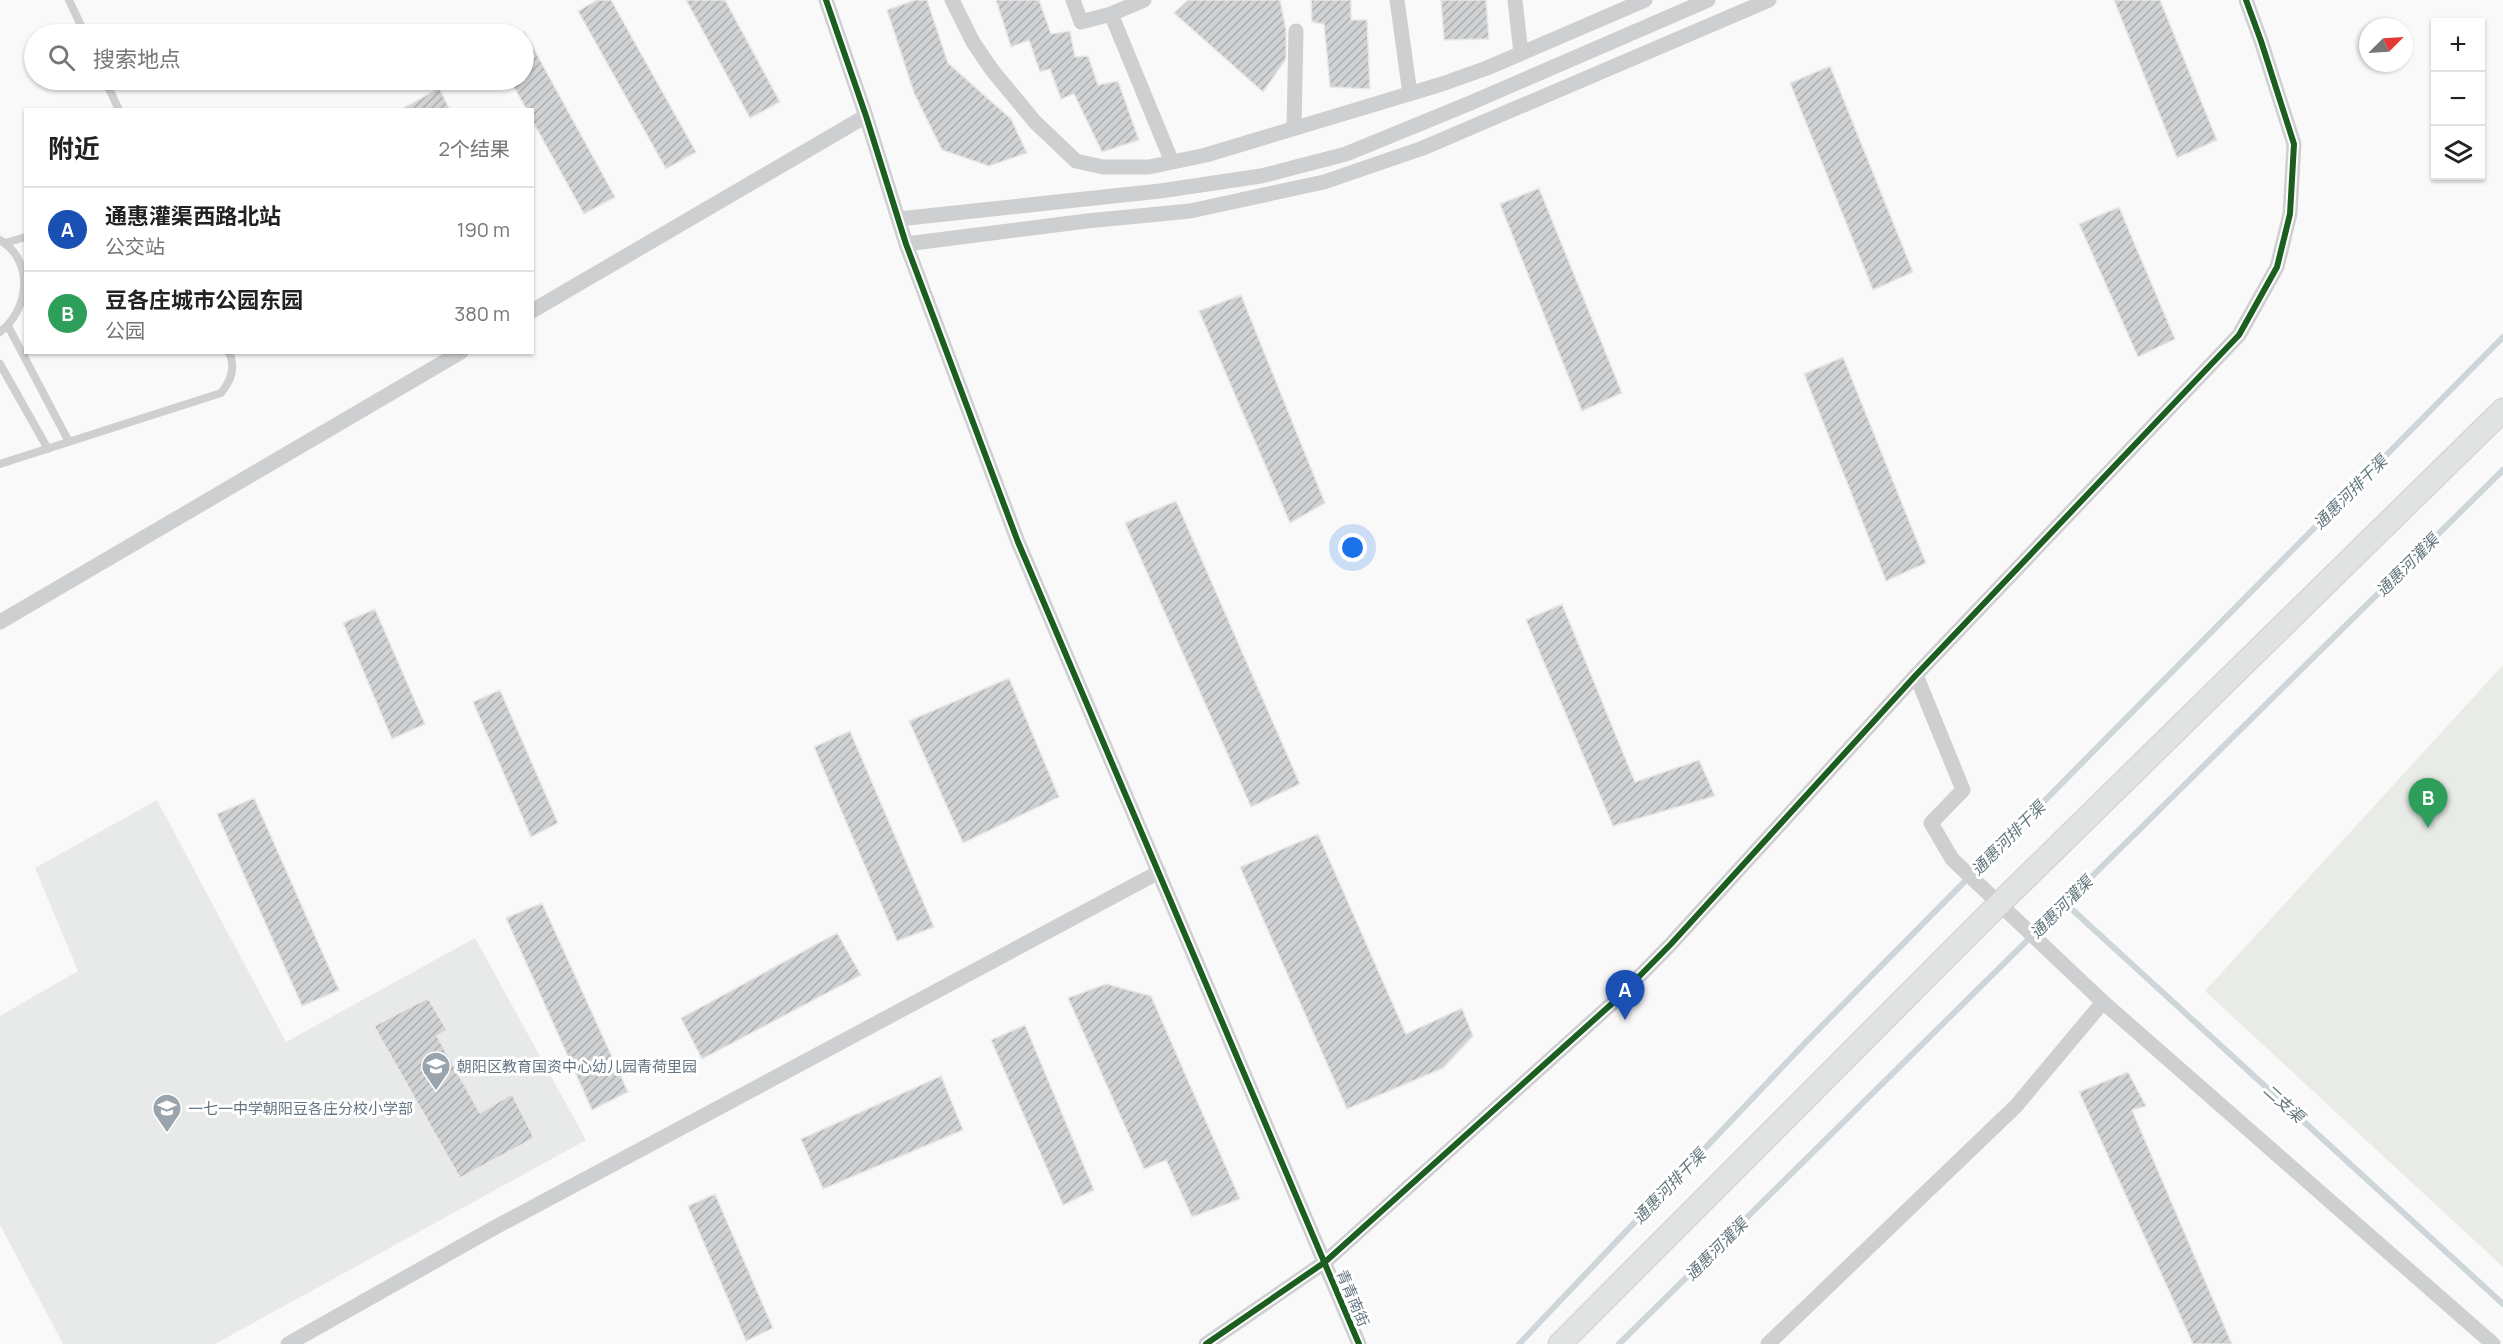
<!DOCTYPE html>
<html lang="zh">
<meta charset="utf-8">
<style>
body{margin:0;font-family:Manrope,"Noto Sans SC",sans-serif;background:#f2f2f2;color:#222}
.controls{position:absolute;right:18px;top:18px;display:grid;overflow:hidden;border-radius:0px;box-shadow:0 2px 4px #0004}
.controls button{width:54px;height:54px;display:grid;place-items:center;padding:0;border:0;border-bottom:2px solid #e0e0e0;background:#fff;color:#222;font:30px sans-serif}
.compass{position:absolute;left:2359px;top:18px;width:54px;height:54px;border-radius:50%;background:#fff;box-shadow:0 2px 4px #0004;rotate:66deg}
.you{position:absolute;left:1353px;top:548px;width:21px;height:21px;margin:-15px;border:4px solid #fff;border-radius:50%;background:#1a73e8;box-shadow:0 0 0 9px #1a73e833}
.badge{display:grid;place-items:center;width:39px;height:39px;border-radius:50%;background:#0f766e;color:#fff;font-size:20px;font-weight:700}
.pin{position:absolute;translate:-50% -50px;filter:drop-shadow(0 2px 3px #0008)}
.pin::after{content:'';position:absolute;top:32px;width:21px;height:18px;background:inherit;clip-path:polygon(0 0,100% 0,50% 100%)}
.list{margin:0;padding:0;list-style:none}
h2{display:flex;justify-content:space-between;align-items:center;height:78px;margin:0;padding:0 24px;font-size:26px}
h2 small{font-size:20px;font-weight:400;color:#767676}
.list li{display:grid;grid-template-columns:39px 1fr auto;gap:18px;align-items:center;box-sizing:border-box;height:84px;padding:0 24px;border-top:2px solid #e0e0e0}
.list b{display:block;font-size:22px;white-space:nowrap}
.list p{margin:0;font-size:20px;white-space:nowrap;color:#767676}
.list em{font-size:20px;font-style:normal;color:#767676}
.icon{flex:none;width:33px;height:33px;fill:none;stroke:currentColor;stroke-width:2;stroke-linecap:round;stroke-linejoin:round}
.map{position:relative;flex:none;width:2503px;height:1344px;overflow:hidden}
.search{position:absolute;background:#fff;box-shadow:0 2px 4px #0004;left:24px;top:24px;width:510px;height:66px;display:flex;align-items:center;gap:15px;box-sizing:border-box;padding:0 21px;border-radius:33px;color:#767676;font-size:22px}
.panel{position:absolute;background:#fff;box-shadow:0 2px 4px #0004;left:24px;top:108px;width:510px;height:246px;border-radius:0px}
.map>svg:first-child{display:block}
</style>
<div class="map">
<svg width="2503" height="1344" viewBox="0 0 2503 1344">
<defs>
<pattern id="building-hatch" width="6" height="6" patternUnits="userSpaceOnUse" patternTransform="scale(1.5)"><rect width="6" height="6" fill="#d0d2d3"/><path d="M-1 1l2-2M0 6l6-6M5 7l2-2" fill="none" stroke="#acafb1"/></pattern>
</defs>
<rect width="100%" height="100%" fill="#f9f9f9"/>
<path fill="#e8e9e9" d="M 157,800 L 286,1042 L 475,938 L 586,1140 L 215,1344 L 63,1344 L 0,1225 L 0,1016 L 78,971 L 35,868 Z"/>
<path fill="#e8ebe6" d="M 2503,665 L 2503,1267 L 2205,991 Z"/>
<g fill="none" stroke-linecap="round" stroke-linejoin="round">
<path stroke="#ced6d9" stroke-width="6" d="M 2065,903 L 2503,1304
M 1519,1344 L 1807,1041 L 2503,337
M 1619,1344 L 2503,470"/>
</g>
<path fill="url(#building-hatch)" stroke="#e8e8e8" stroke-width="1.5" d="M 597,0 L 611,0 L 696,152 L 666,169 L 578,11 Z
M 686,0 L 725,0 L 780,102 L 750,118 Z
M 915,0 L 927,0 L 948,63 L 1011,119 L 1027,153 L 989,166 L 942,150 L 914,93 L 887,10 Z
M 996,0 L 1039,0 L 1051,34 L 1070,31 L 1075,57 L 1088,56 L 1098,85 L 1118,81 L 1139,140 L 1102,152 L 1074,94 L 1061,99 L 1050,69 L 1040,72 L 1029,40 L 1011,47 Z
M 1188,0 L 1280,0 L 1286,30 L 1286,59 L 1263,92 L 1174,13 Z
M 1311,0 L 1351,0 L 1351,20 L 1367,20 L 1370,89 L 1330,87 L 1324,24 L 1312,22 Z
M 1441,0 L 1486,0 L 1489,39 L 1444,40 Z
M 2114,0 L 2160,0 L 2217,140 L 2177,158 Z
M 524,31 L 615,197 L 584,214 L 532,120 L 532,110 L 527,110 L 510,80 L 524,80 Z
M 1830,66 L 1913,272 L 1873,290 L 1790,83 Z
M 439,88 L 450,110 L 400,110 Z
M 1539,188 L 1622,393 L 1582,411 L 1500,204 Z
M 2119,207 L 2175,339 L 2138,357 L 2079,224 Z
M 1241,295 L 1325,503 L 1290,523 L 1199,311 Z
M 1843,357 L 1926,563 L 1886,581 L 1804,374 Z
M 1176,501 L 1300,784 L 1251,807 L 1125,523 Z
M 1562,604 L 1635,782 L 1699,760 L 1715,796 L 1613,826 L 1526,620 Z
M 375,609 L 425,724 L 392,739 L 343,623 Z
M 1009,678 L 1059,797 L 963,843 L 909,721 Z
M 500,690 L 558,823 L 531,837 L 473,702 Z
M 850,731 L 934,927 L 897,941 L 814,747 Z
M 254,798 L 339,990 L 302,1006 L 217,814 Z
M 1318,834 L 1406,1034 L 1462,1008 L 1473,1036 L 1443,1068 L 1347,1109 L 1240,867 Z
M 542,903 L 628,1092 L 592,1110 L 506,918 Z
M 837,933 L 861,975 L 702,1059 L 681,1018 Z
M 1106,984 L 1151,996 L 1240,1199 L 1192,1217 L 1166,1160 L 1144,1169 L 1068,998 Z
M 428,998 L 447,1030 L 437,1036 L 480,1113 L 512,1094 L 534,1138 L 460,1178 L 374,1026 Z
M 1025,1025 L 1094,1190 L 1063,1205 L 991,1040 Z
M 2128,1072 L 2146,1106 L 2132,1110 L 2232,1344 L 2193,1344 L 2079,1092 Z
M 941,1076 L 963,1130 L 823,1189 L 801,1139 Z
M 715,1194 L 773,1328 L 746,1341 L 688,1206 Z"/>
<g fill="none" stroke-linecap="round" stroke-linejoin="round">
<g stroke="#d5d6d7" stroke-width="25">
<path id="secondary" d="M 1560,1344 L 1999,904 L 2503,410"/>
</g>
<path stroke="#cecfd0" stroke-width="8" d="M 69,0 L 85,34
M 105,80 L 119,110
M 0,240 C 35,261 29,310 0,332
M 5,243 L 26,237
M 8,326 L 69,442
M 0,364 L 48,449
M 0,464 L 221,393 C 231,381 236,367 229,352"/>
<path stroke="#cecfd0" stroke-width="15" d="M 826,0 L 866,116 L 906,244 L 1018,542 L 1359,1344
M 952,0 L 973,42 L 992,70 L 1035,122 L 1076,161 L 1103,167 L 1149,167 L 1206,155 L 1442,84 L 1487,68 L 1645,0
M 1073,0 L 1081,22 L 1111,14 L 1172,162
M 1397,0 L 1410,94
M 1515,0 L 1521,53
M 1111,14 L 1144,0
M 1294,128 L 1296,31
M 898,219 L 1160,191 L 1261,176 L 1346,154 L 1468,104 L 1708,0
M 906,244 L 1087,221 L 1190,211 L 1324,182 L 1423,148 L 1769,0
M 532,311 L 866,116
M 0,622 L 461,352
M 1916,675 L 1963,790 L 1931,823 L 1952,859 L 2103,1002 L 2493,1344
M 288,1344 L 492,1229 L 1159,872
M 1206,1344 L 1325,1262 L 1616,1000 L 1671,944 L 1916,675 L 2239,335 L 2277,267 L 2290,214 L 2294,144 L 2261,41 L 2246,0
M 1768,1344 L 2016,1106 L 2103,1002"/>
<use href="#secondary" stroke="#e1e2e2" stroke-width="22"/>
<g stroke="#fff" stroke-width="10">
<path id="cycleway" d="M 826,0 L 866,116 L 906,244 L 1018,542 L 1359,1344
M 1206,1344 L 1325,1262 L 1616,1000 L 1671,944 L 1916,675 L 2239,335 L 2277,267 L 2290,214 L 2294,144 L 2261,41 L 2246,0"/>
</g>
<use href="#cycleway" stroke="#1b5e20" stroke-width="6"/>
</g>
<defs>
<g id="school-pin" transform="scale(1.5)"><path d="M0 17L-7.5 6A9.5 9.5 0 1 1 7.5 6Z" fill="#99a4ac" stroke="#fff"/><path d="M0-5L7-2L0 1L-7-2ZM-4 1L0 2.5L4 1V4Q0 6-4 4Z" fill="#fff"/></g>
</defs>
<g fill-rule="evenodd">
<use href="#school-pin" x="436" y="1066"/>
<use href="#school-pin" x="167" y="1108"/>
</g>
<g text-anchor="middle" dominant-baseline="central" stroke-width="6" stroke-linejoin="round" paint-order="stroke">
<g font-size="15" fill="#657683" stroke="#fff" text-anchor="start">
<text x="457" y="1066">朝阳区教育国资中心幼儿园青荷里园</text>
<text x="188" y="1108">一七一中学朝阳豆各庄分校小学部</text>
</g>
<g font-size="15" fill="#657683" stroke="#fff">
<text transform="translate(1353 1298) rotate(67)">青青南街</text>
</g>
<g font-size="16" font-style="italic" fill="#60757c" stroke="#fff">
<text transform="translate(2350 492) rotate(-45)">通惠河排干渠</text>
<text transform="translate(2407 565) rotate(-45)">通惠河灌渠</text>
<text transform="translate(2008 838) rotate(-45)">通惠河排干渠</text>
<text transform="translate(2061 907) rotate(-45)">通惠河灌渠</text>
<text transform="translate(2284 1103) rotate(42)">二支渠</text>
<text transform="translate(1669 1186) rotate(-46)">通惠河排干渠</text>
<text transform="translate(1716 1249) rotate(-45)">通惠河灌渠</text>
</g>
</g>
</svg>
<div class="controls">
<button>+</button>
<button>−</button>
<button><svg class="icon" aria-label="layers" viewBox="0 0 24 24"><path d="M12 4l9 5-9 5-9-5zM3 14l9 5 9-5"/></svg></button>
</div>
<svg class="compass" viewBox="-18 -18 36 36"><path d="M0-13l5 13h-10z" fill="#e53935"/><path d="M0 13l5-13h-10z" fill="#767676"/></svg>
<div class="you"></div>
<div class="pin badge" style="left:1625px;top:1020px;background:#1a4fb4">A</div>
<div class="pin badge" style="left:2428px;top:828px;background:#2e9e5b">B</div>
<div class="search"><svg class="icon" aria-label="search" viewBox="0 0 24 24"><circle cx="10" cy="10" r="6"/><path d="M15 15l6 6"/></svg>搜索地点</div>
<section class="panel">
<h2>附近<small>2个结果</small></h2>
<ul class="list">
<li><span class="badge" style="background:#1a4fb4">A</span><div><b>通惠灌渠西路北站</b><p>公交站</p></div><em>190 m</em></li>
<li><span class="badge" style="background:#2e9e5b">B</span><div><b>豆各庄城市公园东园</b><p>公园</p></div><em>380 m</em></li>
</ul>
</section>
</div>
